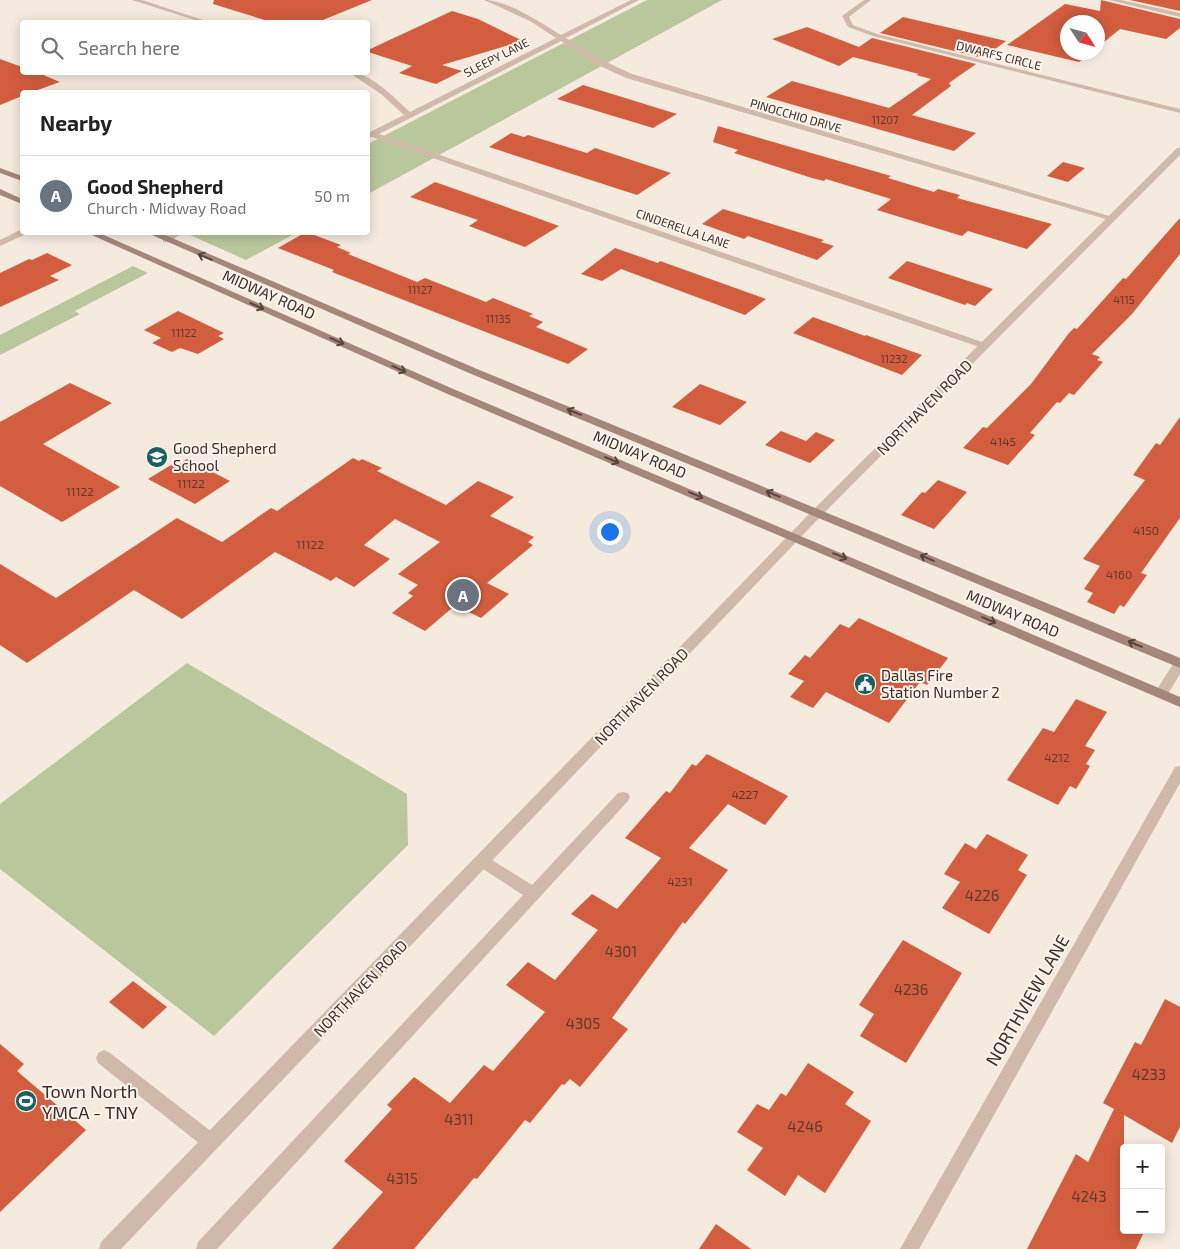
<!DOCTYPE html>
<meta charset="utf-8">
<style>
body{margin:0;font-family:"Exo 2",sans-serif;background:#f2f2f2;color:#202124}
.controls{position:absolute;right:15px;bottom:15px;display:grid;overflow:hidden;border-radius:5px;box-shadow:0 2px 12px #0003}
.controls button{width:45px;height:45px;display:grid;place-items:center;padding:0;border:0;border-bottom:1px solid #e0e0e0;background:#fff;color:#202124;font:25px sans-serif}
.compass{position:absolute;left:1060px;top:15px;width:45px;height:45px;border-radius:50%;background:#fff;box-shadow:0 2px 12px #0003;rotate:126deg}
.you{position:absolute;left:609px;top:531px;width:18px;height:18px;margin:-12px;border:4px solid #fff;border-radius:50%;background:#1a73e8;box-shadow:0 0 0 8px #1a73e833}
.badge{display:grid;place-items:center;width:32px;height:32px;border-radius:50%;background:#196063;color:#fff;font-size:16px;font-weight:700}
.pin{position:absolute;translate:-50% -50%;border:2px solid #fff;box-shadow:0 1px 5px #0006}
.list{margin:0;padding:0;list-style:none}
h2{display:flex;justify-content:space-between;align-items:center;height:65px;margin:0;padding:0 20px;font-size:21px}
h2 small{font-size:16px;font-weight:400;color:#757577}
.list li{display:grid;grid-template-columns:32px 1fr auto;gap:15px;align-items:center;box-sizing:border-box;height:80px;padding:0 20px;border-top:1px solid #e0e0e0}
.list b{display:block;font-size:19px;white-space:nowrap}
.list p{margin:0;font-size:16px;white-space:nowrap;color:#757577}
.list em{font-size:16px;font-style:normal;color:#757577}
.icon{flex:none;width:28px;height:28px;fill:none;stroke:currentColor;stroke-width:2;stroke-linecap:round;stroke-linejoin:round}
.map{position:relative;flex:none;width:1180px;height:1249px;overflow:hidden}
.search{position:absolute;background:#fff;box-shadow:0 2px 12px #0003;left:20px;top:20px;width:350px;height:55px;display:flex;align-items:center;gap:12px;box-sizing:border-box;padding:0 18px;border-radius:5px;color:#757577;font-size:19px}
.panel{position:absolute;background:#fff;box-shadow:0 2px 12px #0003;left:20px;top:90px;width:350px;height:145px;border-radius:5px}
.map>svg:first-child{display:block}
</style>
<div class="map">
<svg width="1180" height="1249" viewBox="0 0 1180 1249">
<rect width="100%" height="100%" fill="#f5eade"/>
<path fill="#bac79c" d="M 647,0 L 722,0 L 368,194 L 368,144 Z
M 195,232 L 296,232 L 296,233 L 246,260 L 190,235 Z
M 133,266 L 148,273 L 75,311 L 80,314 L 0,355 L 0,335 Z
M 187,663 L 407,794 L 408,845 L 214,1036 L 0,869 L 0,804 Z"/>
<path fill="#d35e3f" d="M 214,0 L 372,0 L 318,22 L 271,22 L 213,4 Z
M 1101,0 L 1180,19 L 1180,28 L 1166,39 L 1120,29 L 1098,47 L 1098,22 L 1068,22 L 1068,52 L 1091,52 L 1079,62 L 1007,45 L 1065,4 L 1100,11 Z
M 1130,0 L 1180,0 L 1180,11 Z
M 452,11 L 478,19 L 523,41 L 442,65 L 462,71 L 436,84 L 399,73 L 412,66 L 368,52 L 368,50 Z
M 903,17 L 1006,41 L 983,58 L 880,33 Z
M 807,27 L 859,47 L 872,38 L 976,64 L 949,83 L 951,86 L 912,115 L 976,133 L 954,151 L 766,97 L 792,81 L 889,108 L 931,79 L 916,75 L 919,74 L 853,57 L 839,66 L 772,39 Z
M 0,59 L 22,67 L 22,72 L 36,72 L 60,82 L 32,92 L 22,92 L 22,96 L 0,105 Z
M 583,85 L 677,114 L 653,128 L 557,99 Z
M 718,126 L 891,176 L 888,178 L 934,192 L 938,189 L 960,195 L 957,198 L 1052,224 L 1027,249 L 968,231 L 962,236 L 877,210 L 891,199 L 826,179 L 824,181 L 812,178 L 734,153 L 738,150 L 713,142 Z
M 511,133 L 524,137 L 528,135 L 587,153 L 595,148 L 671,173 L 637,195 L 489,147 Z
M 1063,162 L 1085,168 L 1068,182 L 1047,176 Z
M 435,182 L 526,214 L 559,226 L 525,247 L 469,226 L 478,220 L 410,197 Z
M 723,209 L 824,240 L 821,242 L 834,246 L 817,260 L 748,236 L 744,239 L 702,224 Z
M 1180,218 L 1180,254 L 1132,314 L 1092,354 L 1100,357 L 1097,360 L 1103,362 L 1074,395 L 1069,393 L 1060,403 L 1057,402 L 1030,433 L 1035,435 L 1008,465 L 963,448 L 983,427 L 987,428 L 1031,384 L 1069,333 L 1074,328 L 1077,329 L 1123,278 L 1126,279 Z
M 306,232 L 341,245 L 337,247 L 351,253 L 348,254 L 417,282 L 425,278 L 486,302 L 493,298 L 533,314 L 529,316 L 543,322 L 536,327 L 588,349 L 568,364 L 332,272 L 334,270 L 278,248 Z
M 615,248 L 658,263 L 660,261 L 766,299 L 745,315 L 621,269 L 602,281 L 581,274 Z
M 47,253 L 72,265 L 50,276 L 59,280 L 0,307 L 0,273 L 29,259 L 32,260 Z
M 907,261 L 993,289 L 975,306 L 967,303 L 965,305 L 888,278 Z
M 178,311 L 224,333 L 218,336 L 224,339 L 198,354 L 180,348 L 172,352 L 152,343 L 161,338 L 144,330 Z
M 813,317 L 865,336 L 866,335 L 922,355 L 902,375 L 793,333 Z
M 70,383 L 112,403 L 43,444 L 120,487 L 62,522 L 0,486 L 0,422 Z
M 700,384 L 747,402 L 720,425 L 672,407 Z
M 1180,417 L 1180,518 L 1141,573 L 1147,575 L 1124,607 L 1120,605 L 1114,614 L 1087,602 L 1093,593 L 1084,589 L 1100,566 L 1083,559 L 1145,480 L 1133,475 L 1156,443 L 1160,445 Z
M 781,431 L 806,441 L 816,432 L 835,440 L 810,463 L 765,445 Z
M 353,458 L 359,461 L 362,459 L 382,468 L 377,471 L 446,505 L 478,481 L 514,497 L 490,516 L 534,537 L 528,542 L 533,545 L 487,583 L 509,594 L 481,618 L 459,607 L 455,610 L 452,608 L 425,631 L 392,613 L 413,596 L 408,593 L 418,585 L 398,574 L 440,542 L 395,519 L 364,545 L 390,559 L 354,587 L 336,577 L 331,581 L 275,552 L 182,619 L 134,590 L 27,663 L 0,645 L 0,564 L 56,598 L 177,518 L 222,542 L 271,508 L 277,511 Z
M 187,459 L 230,481 L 195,504 L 148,479 L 171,465 L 175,467 Z
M 938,480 L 967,492 L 934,529 L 901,515 L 922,492 L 925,493 Z
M 859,618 L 948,658 L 927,685 L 920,682 L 889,723 L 826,692 L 813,708 L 790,697 L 804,681 L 788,674 L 805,655 L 810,658 L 840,624 L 849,628 Z
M 1076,699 L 1107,712 L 1085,746 L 1095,750 L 1086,764 L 1090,766 L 1076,789 L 1070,786 L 1058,805 L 1007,780 L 1043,728 L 1054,732 Z
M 707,754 L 788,796 L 765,825 L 728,804 L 689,848 L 728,870 L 685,924 L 683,922 L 612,1018 L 628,1029 L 580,1087 L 570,1079 L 564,1085 L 562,1084 L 530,1123 L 525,1120 L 477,1179 L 474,1178 L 414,1249 L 332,1249 L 383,1192 L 344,1161 L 392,1109 L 387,1105 L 414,1077 L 450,1103 L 484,1065 L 493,1071 L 545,1012 L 506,985 L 528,962 L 555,980 L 598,930 L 571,914 L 592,894 L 617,909 L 661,858 L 625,838 L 666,791 L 670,793 L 692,764 L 696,766 Z
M 987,834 L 1028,855 L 1018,870 L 1027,875 L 989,934 L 942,908 L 960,882 L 944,874 L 965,843 L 976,849 Z
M 903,940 L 962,973 L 906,1063 L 860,1036 L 874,1014 L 859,1005 Z
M 133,981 L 167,1007 L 143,1029 L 109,1002 Z
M 1165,999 L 1180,1007 L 1180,1127 L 1172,1143 L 1124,1115 L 1124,1230 L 1145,1230 L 1136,1249 L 1027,1249 L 1076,1154 L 1088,1162 L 1114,1109 L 1103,1103 L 1135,1042 L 1141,1045 Z
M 0,1044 L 24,1064 L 17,1071 L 86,1130 L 0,1212 Z
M 808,1063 L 854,1092 L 845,1104 L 871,1121 L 825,1193 L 798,1175 L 785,1196 L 747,1170 L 763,1148 L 737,1132 L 757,1104 L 769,1110 L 781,1093 L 786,1096 Z
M 716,1224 L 751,1249 L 699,1249 Z"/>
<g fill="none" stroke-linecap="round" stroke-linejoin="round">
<path fill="#d0b9a8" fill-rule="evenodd" d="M 104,1050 L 110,1053 L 217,1136 L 220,1142 L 217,1148 L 211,1150 L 205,1148 L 98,1063 L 96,1058 L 98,1053 Z"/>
<path fill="#d0b9a8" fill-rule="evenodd" d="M 132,0 L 142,0 L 209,22 L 201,22 Z
M 484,0 C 508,0 541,23 561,35 L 631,0 L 639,0 L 566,38 L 604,61 L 632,74 L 1116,218 L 1109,220 L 626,78 L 598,65 L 561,41 L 379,134 L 988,344 L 990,346 L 985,349 L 372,137 L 368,138 L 368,133 L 404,115 L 381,94 L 348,72 C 371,72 393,97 410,112 L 556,38 L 530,21 Z
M 864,0 L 871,0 L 849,17 L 853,25 L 877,34 L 1180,109 L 1180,113 L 873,36 L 848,27 L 842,16 Z
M 1109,0 L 1121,0 L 1180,13 L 1180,17 Z
M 22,229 L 22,232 L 27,232 L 26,234 L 0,246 L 0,240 Z
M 173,232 L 184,232 L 169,242 L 163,242 L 163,238 Z
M 1180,659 L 1180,674 L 1166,697 L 1156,697 L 1154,694 L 1156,691 L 1175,661 Z
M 1180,766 L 1180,783 L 919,1249 L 900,1249 L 1175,767 Z
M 623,792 L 628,793 L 630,797 L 628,801 L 217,1249 L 196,1249 L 198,1242 L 523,895 L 477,865 L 475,861 L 477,857 L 482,855 L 487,857 L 532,885 L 618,793 Z"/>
<path fill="#d0b9a8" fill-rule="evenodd" d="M 1177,148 L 1180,148 L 1180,155 L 822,515 L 121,1249 L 99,1249 L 101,1242 L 814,509 Z"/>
<path fill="#a48779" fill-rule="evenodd" d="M 0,168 L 22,176 L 22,181 L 0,173 Z
M 0,189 L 22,199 L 22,204 L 0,195 Z
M 85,232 L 97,232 L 451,388 L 1180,697 L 1180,707 L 443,392 Z
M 145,232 L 158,232 L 477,369 L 1180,658 L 1180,668 L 469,373 Z"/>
</g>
<defs><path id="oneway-shaft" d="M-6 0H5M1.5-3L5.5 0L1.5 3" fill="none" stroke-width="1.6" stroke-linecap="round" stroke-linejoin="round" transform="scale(1.25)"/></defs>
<g stroke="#56443d">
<use href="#oneway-shaft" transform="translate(205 257) rotate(-157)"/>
<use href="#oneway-shaft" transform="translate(257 306) rotate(24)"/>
<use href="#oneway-shaft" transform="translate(337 341) rotate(24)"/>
<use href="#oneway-shaft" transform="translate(399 369) rotate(24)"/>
<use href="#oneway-shaft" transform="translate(574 412) rotate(-158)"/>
<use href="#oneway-shaft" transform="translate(612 460) rotate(23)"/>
<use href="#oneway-shaft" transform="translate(773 494) rotate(-158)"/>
<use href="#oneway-shaft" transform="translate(696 495) rotate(23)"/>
<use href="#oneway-shaft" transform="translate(840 556) rotate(23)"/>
<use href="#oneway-shaft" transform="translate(927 558) rotate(-157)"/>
<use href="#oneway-shaft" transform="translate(989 620) rotate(23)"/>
<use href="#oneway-shaft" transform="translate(1135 644) rotate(-157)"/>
</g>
<defs>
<g id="school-disc" transform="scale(1.125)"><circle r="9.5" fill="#196063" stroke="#fcf4ec"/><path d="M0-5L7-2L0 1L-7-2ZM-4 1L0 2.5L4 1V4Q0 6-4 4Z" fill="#fff"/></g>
<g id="civic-disc" transform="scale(1.125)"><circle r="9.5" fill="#196063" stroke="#fcf4ec"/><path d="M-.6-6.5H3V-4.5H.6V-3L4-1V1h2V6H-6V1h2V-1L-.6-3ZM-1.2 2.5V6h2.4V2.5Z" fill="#fff"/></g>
<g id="stadium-disc" transform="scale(1.125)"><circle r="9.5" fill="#196063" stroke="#fcf4ec"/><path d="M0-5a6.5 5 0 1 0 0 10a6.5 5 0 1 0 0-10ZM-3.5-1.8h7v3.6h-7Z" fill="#fff"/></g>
</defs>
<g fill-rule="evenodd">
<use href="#school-disc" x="157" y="457"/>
<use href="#civic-disc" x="865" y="684"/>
<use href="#stadium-disc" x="26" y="1101"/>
</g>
<g text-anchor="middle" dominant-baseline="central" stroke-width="4" stroke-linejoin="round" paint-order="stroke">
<g font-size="11" fill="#623a2e">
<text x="885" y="119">11207</text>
<text x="420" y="289">11127</text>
<text x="1124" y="299">4115</text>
<text x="498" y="318">11135</text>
<text x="184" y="332">11122</text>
<text x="894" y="358">11232</text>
</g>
<g font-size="12" fill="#3c2e29" stroke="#fcf4ec">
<text transform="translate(999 55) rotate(14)">DWARFS CIRCLE</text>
<text transform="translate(496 57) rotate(-27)">SLEEPY LANE</text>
<text transform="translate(796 115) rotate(16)">PINOCCHIO DRIVE</text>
<text transform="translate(683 228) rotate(19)">CINDERELLA LANE</text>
</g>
<g font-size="12" fill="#623a2e">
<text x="1003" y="441">4145</text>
<text x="191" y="483">11122</text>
<text x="80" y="491">11122</text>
<text x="1146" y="530">4150</text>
<text x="310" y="544">11122</text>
<text x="1119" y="574">4160</text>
<text x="1057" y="757">4212</text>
<text x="745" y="794">4227</text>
<text x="680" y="881">4231</text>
</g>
<g font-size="15" fill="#3c2e29" stroke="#fcf4ec">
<text transform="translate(269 294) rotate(24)">MIDWAY ROAD</text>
<text transform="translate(924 407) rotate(-45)">NORTHAVEN ROAD</text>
<text transform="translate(640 454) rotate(23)">MIDWAY ROAD</text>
<text transform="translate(1013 613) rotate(23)">MIDWAY ROAD</text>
<text transform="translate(641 696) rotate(-46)">NORTHAVEN ROAD</text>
<text transform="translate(360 988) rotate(-46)">NORTHAVEN ROAD</text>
</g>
<g font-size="15" fill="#3c2e29" stroke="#fcf4ec" text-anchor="start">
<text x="173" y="448">Good Shepherd<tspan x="173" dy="17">School</tspan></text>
<text x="881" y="675">Dallas Fire<tspan x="881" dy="17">Station Number 2</tspan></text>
</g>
<g font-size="15" fill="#623a2e">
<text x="982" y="895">4226</text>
<text x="621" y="951">4301</text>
<text x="911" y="989">4236</text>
<text x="583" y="1023">4305</text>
<text x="1149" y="1074">4233</text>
<text x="459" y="1119">4311</text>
<text x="805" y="1126">4246</text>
<text x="402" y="1178">4315</text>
<text x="1089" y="1196">4243</text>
</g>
<g font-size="18" fill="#3c2e29" stroke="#fcf4ec">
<text transform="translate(1027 1000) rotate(-60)">NORTHVIEW LANE</text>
</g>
<g font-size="18" fill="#3c2e29" stroke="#fcf4ec" text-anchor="start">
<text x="42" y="1091">Town North<tspan x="42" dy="21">YMCA - TNY</tspan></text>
</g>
</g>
</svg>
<div class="controls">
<button>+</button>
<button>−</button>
</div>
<svg class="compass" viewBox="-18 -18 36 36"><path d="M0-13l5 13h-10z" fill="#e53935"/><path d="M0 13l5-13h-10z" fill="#757577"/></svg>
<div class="you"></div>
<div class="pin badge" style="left:463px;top:595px;background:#6b7280">A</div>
<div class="search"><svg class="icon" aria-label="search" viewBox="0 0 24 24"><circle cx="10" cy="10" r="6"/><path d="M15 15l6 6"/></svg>Search here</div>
<section class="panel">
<h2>Nearby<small></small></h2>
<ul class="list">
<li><span class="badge" style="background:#6b7280">A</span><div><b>Good Shepherd</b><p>Church · Midway Road</p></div><em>50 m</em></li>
</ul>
</section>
</div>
